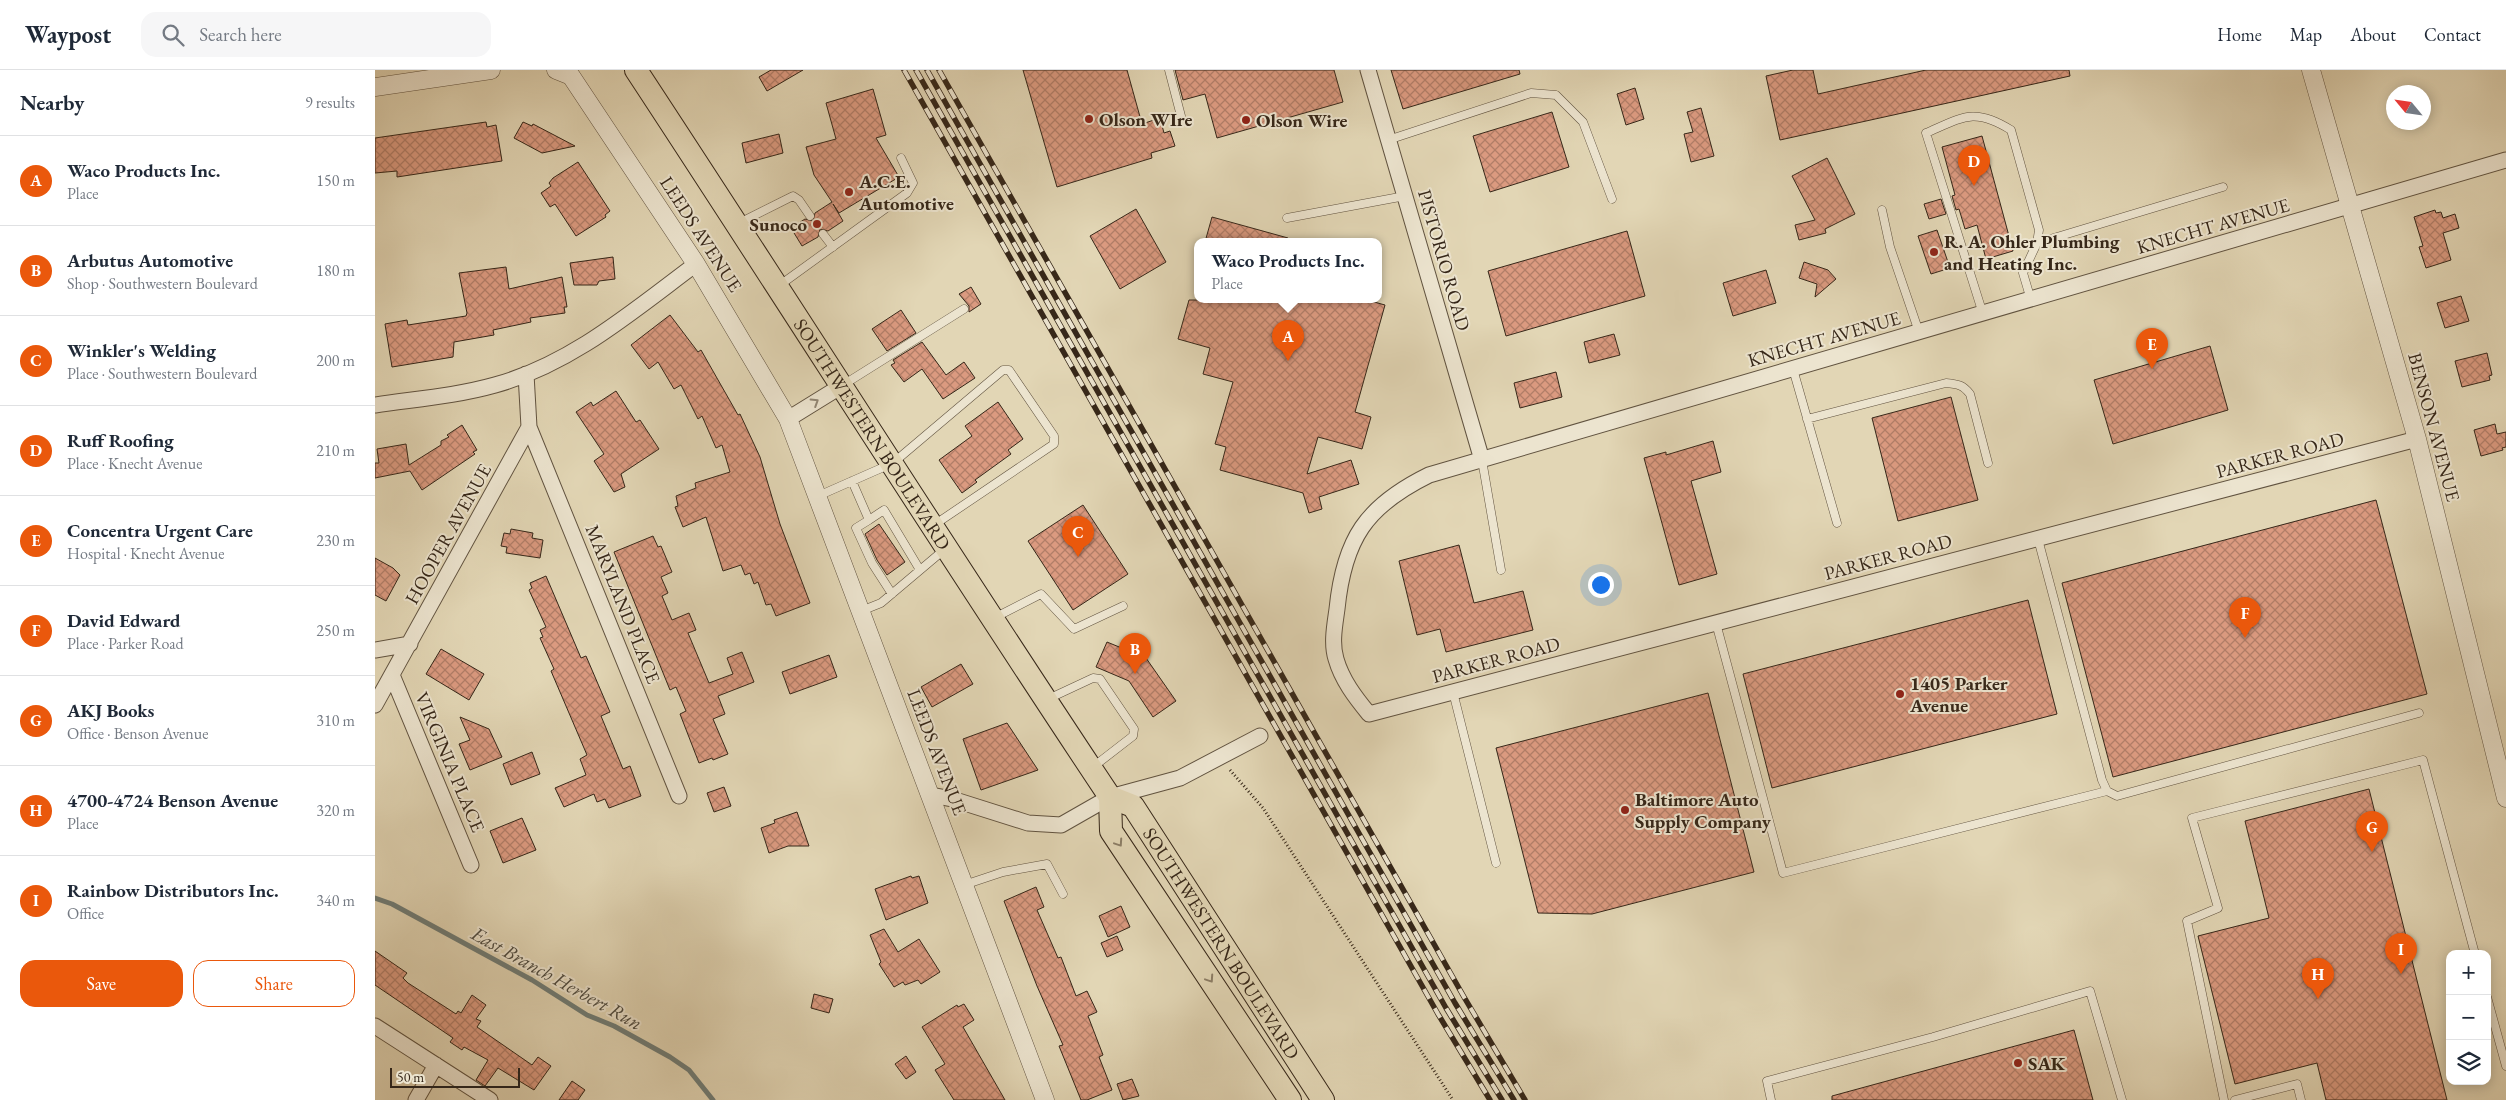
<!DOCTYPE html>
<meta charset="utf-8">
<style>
body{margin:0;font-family:"EB Garamond",serif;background:#f6f6f7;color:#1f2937}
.controls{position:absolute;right:15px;bottom:15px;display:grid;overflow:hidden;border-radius:10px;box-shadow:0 2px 12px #0003}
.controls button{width:45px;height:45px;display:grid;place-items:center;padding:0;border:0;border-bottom:1px solid #e0e1e3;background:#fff;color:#1f2937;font:25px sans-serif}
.compass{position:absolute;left:2011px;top:15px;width:45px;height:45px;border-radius:50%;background:#fff;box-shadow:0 2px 12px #0003;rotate:299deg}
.scale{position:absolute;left:15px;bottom:12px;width:130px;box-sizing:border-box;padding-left:5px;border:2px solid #362719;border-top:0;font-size:14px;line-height:18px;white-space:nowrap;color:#362719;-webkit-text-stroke:4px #ece4cf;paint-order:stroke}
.you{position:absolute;left:1225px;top:514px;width:18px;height:18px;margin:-12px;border:4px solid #fff;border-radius:50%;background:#1a73e8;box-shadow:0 0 0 8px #1a73e833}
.badge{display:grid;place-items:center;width:32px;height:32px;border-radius:50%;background:#ea580c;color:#fff;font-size:16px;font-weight:700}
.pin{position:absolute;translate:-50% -41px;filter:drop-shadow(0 1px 2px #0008)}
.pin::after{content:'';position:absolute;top:26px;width:18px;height:15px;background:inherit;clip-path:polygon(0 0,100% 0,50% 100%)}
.popup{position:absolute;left:819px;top:168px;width:188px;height:65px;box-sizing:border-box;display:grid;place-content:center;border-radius:10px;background:#fff;filter:drop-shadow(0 1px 4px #0005);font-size:16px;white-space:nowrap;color:#747a83}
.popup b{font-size:19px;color:#1f2937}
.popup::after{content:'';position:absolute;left:50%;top:100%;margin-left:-10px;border:10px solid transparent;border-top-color:#fff}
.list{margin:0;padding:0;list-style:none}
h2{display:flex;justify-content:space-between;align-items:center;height:65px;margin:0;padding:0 20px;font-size:21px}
h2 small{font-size:16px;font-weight:400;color:#747a83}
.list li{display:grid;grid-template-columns:32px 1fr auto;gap:15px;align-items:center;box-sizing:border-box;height:90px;padding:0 20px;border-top:1px solid #e0e1e3}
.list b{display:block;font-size:19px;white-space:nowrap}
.list p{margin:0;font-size:16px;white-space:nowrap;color:#747a83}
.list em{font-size:16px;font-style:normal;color:#747a83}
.actions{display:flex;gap:10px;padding:15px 20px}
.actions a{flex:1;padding:11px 0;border:1px solid #ea580c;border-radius:15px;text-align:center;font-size:18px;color:#ea580c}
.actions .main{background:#ea580c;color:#fff}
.icon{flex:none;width:28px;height:28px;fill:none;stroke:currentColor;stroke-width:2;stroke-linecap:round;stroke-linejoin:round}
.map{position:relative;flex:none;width:2131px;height:1030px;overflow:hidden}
header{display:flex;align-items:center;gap:30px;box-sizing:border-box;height:70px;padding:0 25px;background:#fff;border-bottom:1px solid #e0e1e3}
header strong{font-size:24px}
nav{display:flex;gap:28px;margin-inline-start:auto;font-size:18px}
.search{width:350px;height:45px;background:#f6f6f7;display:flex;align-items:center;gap:12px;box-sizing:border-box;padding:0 18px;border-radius:15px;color:#747a83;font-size:19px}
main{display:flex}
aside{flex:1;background:#fff}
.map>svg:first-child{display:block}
</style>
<header>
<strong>Waypost</strong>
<div class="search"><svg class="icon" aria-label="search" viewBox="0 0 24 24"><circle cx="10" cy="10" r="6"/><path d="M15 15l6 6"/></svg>Search here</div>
<nav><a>Home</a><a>Map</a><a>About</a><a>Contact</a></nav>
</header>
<main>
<aside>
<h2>Nearby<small>9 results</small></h2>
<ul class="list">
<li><span class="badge">A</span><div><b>Waco Products Inc.</b><p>Place</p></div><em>150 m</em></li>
<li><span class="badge">B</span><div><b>Arbutus Automotive</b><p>Shop · Southwestern Boulevard</p></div><em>180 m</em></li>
<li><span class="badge">C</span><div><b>Winkler's Welding</b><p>Place · Southwestern Boulevard</p></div><em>200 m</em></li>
<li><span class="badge">D</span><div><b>Ruff Roofing</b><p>Place · Knecht Avenue</p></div><em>210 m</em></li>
<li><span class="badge">E</span><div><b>Concentra Urgent Care</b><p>Hospital · Knecht Avenue</p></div><em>230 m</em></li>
<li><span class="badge">F</span><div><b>David Edward</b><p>Place · Parker Road</p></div><em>250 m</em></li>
<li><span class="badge">G</span><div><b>AKJ Books</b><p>Office · Benson Avenue</p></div><em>310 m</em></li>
<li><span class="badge">H</span><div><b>4700-4724 Benson Avenue</b><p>Place</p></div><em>320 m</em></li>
<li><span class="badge">I</span><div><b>Rainbow Distributors Inc.</b><p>Office</p></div><em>340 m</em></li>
</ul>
<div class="actions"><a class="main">Save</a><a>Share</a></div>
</aside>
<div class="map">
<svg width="2131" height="1030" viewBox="0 0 2131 1030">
<defs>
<pattern id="building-cross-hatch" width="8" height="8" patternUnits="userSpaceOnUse" patternTransform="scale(1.25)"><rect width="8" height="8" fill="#db9a80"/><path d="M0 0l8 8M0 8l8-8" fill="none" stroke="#b27e68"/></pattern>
</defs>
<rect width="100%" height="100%" fill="#e2d6b5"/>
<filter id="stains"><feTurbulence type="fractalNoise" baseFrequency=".004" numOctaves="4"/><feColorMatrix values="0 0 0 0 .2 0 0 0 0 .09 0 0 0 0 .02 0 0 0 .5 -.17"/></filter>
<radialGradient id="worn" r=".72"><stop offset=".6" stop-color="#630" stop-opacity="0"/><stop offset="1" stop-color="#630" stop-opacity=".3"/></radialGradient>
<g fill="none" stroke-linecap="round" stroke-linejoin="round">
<path stroke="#707d77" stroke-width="5" d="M 0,828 L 17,834 L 157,910 L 212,945 L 239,956 L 295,987 L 314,1000 L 338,1030"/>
</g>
<path fill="url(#building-cross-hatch)" stroke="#362719" d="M 396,0 L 428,0 L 392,21 L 384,7 Z
M 648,0 L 752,0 L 767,54 L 785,48 L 789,63 L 795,61 L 800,76 L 776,83 L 777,88 L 682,117 Z
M 800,0 L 959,0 L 968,32 L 842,68 L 830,24 L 808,30 Z
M 1016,0 L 1144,0 L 1145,4 L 1028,39 Z
M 1418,0 L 1438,0 L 1443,24 L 1551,0 L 1694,0 L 1695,6 L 1405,70 L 1391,6 Z
M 1260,18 L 1269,49 L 1251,55 L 1242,24 Z
M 498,19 L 511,65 L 501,68 L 524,107 L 464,143 L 458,134 L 468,151 L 453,161 L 445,159 L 443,167 L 427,176 L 416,158 L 430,149 L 438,151 L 440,143 L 457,132 L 439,105 L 431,77 L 461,69 L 451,33 Z
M 1326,38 L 1339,86 L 1316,92 L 1309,64 L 1318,62 L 1312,42 Z
M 1177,42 L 1194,97 L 1115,122 L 1098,66 Z
M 111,52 L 112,57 L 121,55 L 127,91 L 22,107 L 22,101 L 0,103 L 0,68 Z
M 148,52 L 157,56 L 158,54 L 200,76 L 167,83 L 139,68 Z
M 404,64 L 408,83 L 371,93 L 367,73 Z
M 1607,66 L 1638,181 L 1611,189 L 1602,155 L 1590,159 L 1584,139 L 1581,140 L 1577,126 L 1580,125 L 1567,77 Z
M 1452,88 L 1480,144 L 1450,159 L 1451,163 L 1424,170 L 1420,155 L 1440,150 L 1417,106 Z
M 203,92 L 235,141 L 230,145 L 231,147 L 201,166 L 180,134 L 175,137 L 166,123 L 176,116 L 174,113 L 178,108 Z
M 1566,129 L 1571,144 L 1554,149 L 1549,134 Z
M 761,139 L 791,192 L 745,219 L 715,166 Z
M 2060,140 L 2061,143 L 2066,142 L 2068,148 L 2080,144 L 2084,158 L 2068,163 L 2076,190 L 2051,198 L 2044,177 L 2048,176 L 2039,147 Z
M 837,147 L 913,168 L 912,172 L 830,172 Z
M 1562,160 L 1575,198 L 1556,204 L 1543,166 Z
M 1252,161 L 1270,226 L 1131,266 L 1113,201 Z
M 238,187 L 240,209 L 224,211 L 222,215 L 199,215 L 195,193 Z
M 1429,192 L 1453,200 L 1461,209 L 1440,227 L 1442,214 L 1424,208 Z
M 131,197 L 134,219 L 187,207 L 192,237 L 189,237 L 190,243 L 155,248 L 156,252 L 118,260 L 119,265 L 79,272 L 78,287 L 17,297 L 10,254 L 32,250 L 33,255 L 91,246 L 92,243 L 84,203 Z
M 1391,200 L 1401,233 L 1358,246 L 1348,213 Z
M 596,217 L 606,234 L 594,242 L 594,236 L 584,224 Z
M 2086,226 L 2094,251 L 2070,258 L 2062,233 Z
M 814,230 L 992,230 L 1010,235 L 980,342 L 996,347 L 987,379 L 943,367 L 932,404 L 976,390 L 984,414 L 944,427 L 947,439 L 934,443 L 928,423 L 845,400 L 851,377 L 840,374 L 858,312 L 828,304 L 835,278 L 803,269 Z
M 526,240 L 541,263 L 512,281 L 497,259 Z
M 295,245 L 323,282 L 326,280 L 363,345 L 365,344 L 385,387 L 405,454 L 435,533 L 401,546 L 396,534 L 391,535 L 383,512 L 379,514 L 375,503 L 370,505 L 366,495 L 348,501 L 331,447 L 308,457 L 300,437 L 303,436 L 301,426 L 321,418 L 320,413 L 355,402 L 347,375 L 341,378 L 327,346 L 323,349 L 306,315 L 299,319 L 283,292 L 274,299 L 256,275 Z
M 1239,264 L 1245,285 L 1214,293 L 1209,272 Z
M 547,272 L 571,305 L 589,292 L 600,308 L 568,329 L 547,299 L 529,312 L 516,295 L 520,293 L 518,290 Z
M 1835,276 L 1853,340 L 1738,374 L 1719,310 Z
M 2112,283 L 2117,305 L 2114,306 L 2115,310 L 2087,317 L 2080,291 Z
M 1181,302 L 1187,327 L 1145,338 L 1139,313 Z
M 241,321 L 261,352 L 265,350 L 284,379 L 246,404 L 250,417 L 239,422 L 219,391 L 229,384 L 201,342 L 216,332 L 218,336 Z
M 1576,327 L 1603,430 L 1523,451 L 1497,348 Z
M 623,332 L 648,369 L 633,380 L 636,384 L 600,410 L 602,412 L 587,423 L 564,390 L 597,366 L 590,356 Z
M 2120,354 L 2122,364 L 2131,362 L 2131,377 L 2127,378 L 2128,380 L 2106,386 L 2099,360 Z
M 87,355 L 102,380 L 98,382 L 100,384 L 47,420 L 35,401 L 0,408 L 0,393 L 4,393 L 2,379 L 31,374 L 34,395 L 66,375 L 66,371 L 74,367 L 72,365 Z
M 1338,371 L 1346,402 L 1316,411 L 1342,504 L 1304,515 L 1269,388 L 1291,382 L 1291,385 Z
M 2001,430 L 2052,624 L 1738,707 L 1687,513 Z
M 708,435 L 753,504 L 698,540 L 653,471 Z
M 504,454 L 530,492 L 512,505 L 502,490 L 490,464 Z
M 136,459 L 158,463 L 157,468 L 168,470 L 165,488 L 131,483 L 132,477 L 126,476 L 129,463 L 135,464 Z
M 278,466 L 283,477 L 286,476 L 297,502 L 286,507 L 293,523 L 287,526 L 297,550 L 314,543 L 321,560 L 313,563 L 334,613 L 358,604 L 352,588 L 367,582 L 379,612 L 343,626 L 350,644 L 338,649 L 353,684 L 338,690 L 337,688 L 324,693 L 305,644 L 311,641 L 301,617 L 295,620 L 239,482 Z
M 1084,475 L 1099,533 L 1148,521 L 1158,560 L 1071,582 L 1065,559 L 1042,565 L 1024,491 Z
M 0,488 L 18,498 L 25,505 L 11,531 L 0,525 Z
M 171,506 L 206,588 L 211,586 L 235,642 L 226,646 L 248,699 L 255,696 L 266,726 L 234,738 L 230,729 L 222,732 L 219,724 L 189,737 L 180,718 L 211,705 L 205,689 L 212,685 L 176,601 L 179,599 L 165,568 L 168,567 L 165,560 L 171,557 L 154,520 L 157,518 L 155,513 Z
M 1653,530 L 1682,644 L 1397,718 L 1368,604 Z
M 732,572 L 771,588 L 801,631 L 778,647 L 754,611 L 721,597 Z
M 66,579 L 109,604 L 94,630 L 51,604 Z
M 454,585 L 462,607 L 415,624 L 407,602 Z
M 586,594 L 598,614 L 557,637 L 546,617 Z
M 1333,623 L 1379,802 L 1217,844 L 1163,843 L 1121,678 Z
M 85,647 L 114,659 L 127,687 L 95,700 L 84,674 L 95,670 Z
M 632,653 L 663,700 L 606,720 L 588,669 Z
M 157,682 L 165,704 L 136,715 L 128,694 Z
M 349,717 L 356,736 L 339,742 L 332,723 Z
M 1994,719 L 2072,1030 L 1951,1030 L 1942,993 L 1860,1014 L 1823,866 L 1894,848 L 1870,751 Z
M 422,742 L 434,776 L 413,776 L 394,783 L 386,758 L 400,753 L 399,750 Z
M 147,748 L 161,780 L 128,793 L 115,761 Z
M 536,806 L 537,808 L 544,806 L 553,833 L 511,850 L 500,819 Z
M 661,817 L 669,837 L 662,840 L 683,888 L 686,887 L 701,926 L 712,921 L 722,942 L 713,946 L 728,985 L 724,987 L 737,1020 L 712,1030 L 706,1030 L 684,976 L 688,975 L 662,916 L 629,831 Z
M 746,836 L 755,857 L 733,867 L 724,846 Z
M 509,859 L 523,882 L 544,869 L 565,902 L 546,914 L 543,910 L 530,915 L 528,912 L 519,917 L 504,894 L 506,892 L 495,865 Z
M 742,866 L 748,880 L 732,887 L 726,873 Z
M 0,881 L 32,903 L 28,908 L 33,913 L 81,944 L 83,941 L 86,943 L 97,925 L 111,935 L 101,949 L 106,951 L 102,957 L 157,995 L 163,987 L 176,996 L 159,1020 L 123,998 L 110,1016 L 101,1010 L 113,990 L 89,977 L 87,980 L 75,972 L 78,968 L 0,915 Z
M 439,924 L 458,929 L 454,943 L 436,938 Z
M 589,934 L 599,950 L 588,957 L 630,1030 L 579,1030 L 560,1000 L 570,994 L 547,957 L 582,935 L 583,937 Z
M 1699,960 L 1718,1030 L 1457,1030 L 1457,1026 Z
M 531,986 L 541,1002 L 531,1009 L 520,994 Z
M 757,1009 L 764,1026 L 748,1030 L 742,1014 Z
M 197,1011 L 210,1020 L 203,1030 L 184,1030 Z"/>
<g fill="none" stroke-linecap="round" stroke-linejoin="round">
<g stroke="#615340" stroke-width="9">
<path id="service" d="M 794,0 L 806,46
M 1013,70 L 1156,23 L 1181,25 L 1208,52 L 1237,129
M 1507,140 L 1515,177 L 1544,262
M 912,148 L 1030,126
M 364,153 L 418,126 L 424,130 L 435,146
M 448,164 L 458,177
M 1662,173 L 1848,117
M 405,215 L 532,123 L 538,113 L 526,88
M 1608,244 L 1551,63 C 1588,47 1599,37 1636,60 L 1664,160 L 1662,173 L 1648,203 L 1656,230
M 1418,299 L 1462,453
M 468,315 L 589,239
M 1432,349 L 1571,313 C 1583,314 1588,315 1595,324 L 1613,393
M 1107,390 L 1126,500
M 477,411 L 494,450 L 481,458 L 497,493 L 517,524
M 443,426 L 518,393 L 628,300 L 634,300 L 679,366 L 679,374 L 559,455
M 494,450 L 509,440 L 545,500
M 1663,469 L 1727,710 L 1732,721 L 1742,726 L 2044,643
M 486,541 L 506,533 L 570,479
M 619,548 L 666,524 L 699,559 L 748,536
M 1341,553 L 1408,803 L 1732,721
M 1078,622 L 1121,793
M 673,629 L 718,608 L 725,609 L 759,659 L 758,666 L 718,697
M 589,815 L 628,802 L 672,794 L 688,824
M 2112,927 L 2131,996
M 1396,1030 L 1392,1011 L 1558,967 L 1715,921 L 1747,1030
M 1849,1030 L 1812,851 L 1843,838 L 1817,748 L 2048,690 L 2100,884
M 1860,1030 L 1922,1014 L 1926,1030"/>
</g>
<g stroke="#615340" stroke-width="17">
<path id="minor" d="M 993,0 L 1107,390
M 0,335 C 40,329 81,326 120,315 C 197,294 259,240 321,194
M 413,349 L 468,315
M 154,357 L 304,726
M 2042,369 L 994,644 C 980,627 967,610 961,589 C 956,573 960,554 962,539 C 969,469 991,436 1054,405 L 2131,90
M 0,580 L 35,574
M 17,605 L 96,795
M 0,635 L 154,357 L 151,304
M 556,725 L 577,729 L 653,753 L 686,755 L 735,727 L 805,708 L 885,666
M 0,956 L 115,1030
M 41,1030 L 61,995"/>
</g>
<g stroke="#615340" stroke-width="19">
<path id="tertiary" d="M 181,0 L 196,6 L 321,194 L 413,349 L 670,1030
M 1936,0 L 2042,369 L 2131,728
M 0,17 L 116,0"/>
</g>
<g stroke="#362719" stroke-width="24">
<g id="primary">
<path id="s1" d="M 261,0 C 420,242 575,487 735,727 L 736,761 L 915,1030"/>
<path id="s2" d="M 735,727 L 758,736 L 948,1030"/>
</g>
</g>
<path stroke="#362719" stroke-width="3" stroke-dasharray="1 2.5" stroke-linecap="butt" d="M 855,700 L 888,738 L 1078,1030"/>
<use href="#service" stroke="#ece4cf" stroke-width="8"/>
<use href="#minor" stroke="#ece4cf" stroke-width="15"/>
<use href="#tertiary" stroke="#ece4cf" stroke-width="18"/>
<use href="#primary" stroke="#e2d6b5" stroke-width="22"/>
<g stroke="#362719" stroke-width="5.5">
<path id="rail" d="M 529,0 L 1063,944 L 1115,1030
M 541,0 L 1071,938 L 1127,1030
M 552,0 L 1080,933 L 1139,1030
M 564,0 L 1089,927 L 1150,1030"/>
</g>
<use href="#rail" stroke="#ece4cf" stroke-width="4" stroke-dasharray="11" stroke-linecap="butt"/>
</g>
<defs><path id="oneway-chevron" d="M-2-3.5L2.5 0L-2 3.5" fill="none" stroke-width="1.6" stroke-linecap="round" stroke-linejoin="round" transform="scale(1.25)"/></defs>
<use stroke="#918674" href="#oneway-chevron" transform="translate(440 332) rotate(-32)"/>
<g stroke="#8c7e67">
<use href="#oneway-chevron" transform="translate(744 773) rotate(56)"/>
<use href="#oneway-chevron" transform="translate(835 909) rotate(56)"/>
</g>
<g fill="#8f2418" stroke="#ece4cf" stroke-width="2">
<circle cx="714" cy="49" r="5"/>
<circle cx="871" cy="50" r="5"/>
<circle cx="474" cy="122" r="5"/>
<circle cx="442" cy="154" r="5"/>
<circle cx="1559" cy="182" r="5"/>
<circle cx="1525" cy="624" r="5"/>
<circle cx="1250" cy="740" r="5"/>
<circle cx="1643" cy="993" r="5"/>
</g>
<g text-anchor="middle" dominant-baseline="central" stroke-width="4" stroke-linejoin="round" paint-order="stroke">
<g font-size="19" font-weight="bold" fill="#362719" stroke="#ece4cf" text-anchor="start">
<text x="724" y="49">Olson WIre</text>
<text x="881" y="50">Olson Wire</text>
<text x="484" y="111">A.C.E.<tspan x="484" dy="22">Automotive</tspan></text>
<text x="432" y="154" text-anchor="end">Sunoco</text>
<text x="1569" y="171">R. A. Ohler Plumbing<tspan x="1569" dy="22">and Heating Inc.</tspan></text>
<text x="1535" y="613">1405 Parker<tspan x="1535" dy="22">Avenue</tspan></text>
<text x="1260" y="729">Baltimore Auto<tspan x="1260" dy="22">Supply Company</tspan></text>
<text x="1653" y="993">SAK</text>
</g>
<g font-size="19" fill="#362719" stroke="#ece4cf">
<text transform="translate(1838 156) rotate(-16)">KNECHT AVENUE</text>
<text transform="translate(326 164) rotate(57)">LEEDS AVENUE</text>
<text transform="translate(1069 190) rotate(74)">PISTORIO ROAD</text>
<text transform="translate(1449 269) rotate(-16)">KNECHT AVENUE</text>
<text transform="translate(2059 357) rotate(75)">BENSON AVENUE</text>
<text stroke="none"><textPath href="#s1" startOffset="434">SOUTHWESTERN BOULEVARD</textPath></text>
<text transform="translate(1905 385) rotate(-15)">PARKER ROAD</text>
<text transform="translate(73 464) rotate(-61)">HOOPER AVENUE</text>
<text transform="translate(1513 487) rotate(-15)">PARKER ROAD</text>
<text transform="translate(248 534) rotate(68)">MARYLAND PLACE</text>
<text transform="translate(1121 590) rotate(-15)">PARKER ROAD</text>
<text transform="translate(562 682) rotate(69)">LEEDS AVENUE</text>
<text transform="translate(75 692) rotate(67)">VIRGINIA PLACE</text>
<text stroke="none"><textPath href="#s2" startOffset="188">SOUTHWESTERN BOULEVARD</textPath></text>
</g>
<g font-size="20" font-style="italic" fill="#4e4b40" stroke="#ece4cf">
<text transform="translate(182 908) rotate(29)">East Branch Herbert Run</text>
</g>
</g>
<rect width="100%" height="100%" filter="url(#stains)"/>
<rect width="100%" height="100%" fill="url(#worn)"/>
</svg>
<div class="controls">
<button>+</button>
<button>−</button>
<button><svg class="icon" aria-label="layers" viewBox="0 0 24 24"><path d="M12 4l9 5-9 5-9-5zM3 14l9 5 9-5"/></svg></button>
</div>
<svg class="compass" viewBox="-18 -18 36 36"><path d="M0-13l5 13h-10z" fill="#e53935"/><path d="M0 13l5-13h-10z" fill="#747a83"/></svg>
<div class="scale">50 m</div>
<div class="you"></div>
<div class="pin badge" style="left:913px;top:291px">A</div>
<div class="popup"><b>Waco Products Inc.</b>Place</div>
<div class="pin badge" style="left:760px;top:604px">B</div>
<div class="pin badge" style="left:703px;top:487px">C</div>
<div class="pin badge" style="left:1599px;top:116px">D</div>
<div class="pin badge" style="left:1777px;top:299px">E</div>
<div class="pin badge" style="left:1870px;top:568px">F</div>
<div class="pin badge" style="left:1997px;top:782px">G</div>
<div class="pin badge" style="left:1943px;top:929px">H</div>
<div class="pin badge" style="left:2026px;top:904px">I</div>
</div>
</main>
